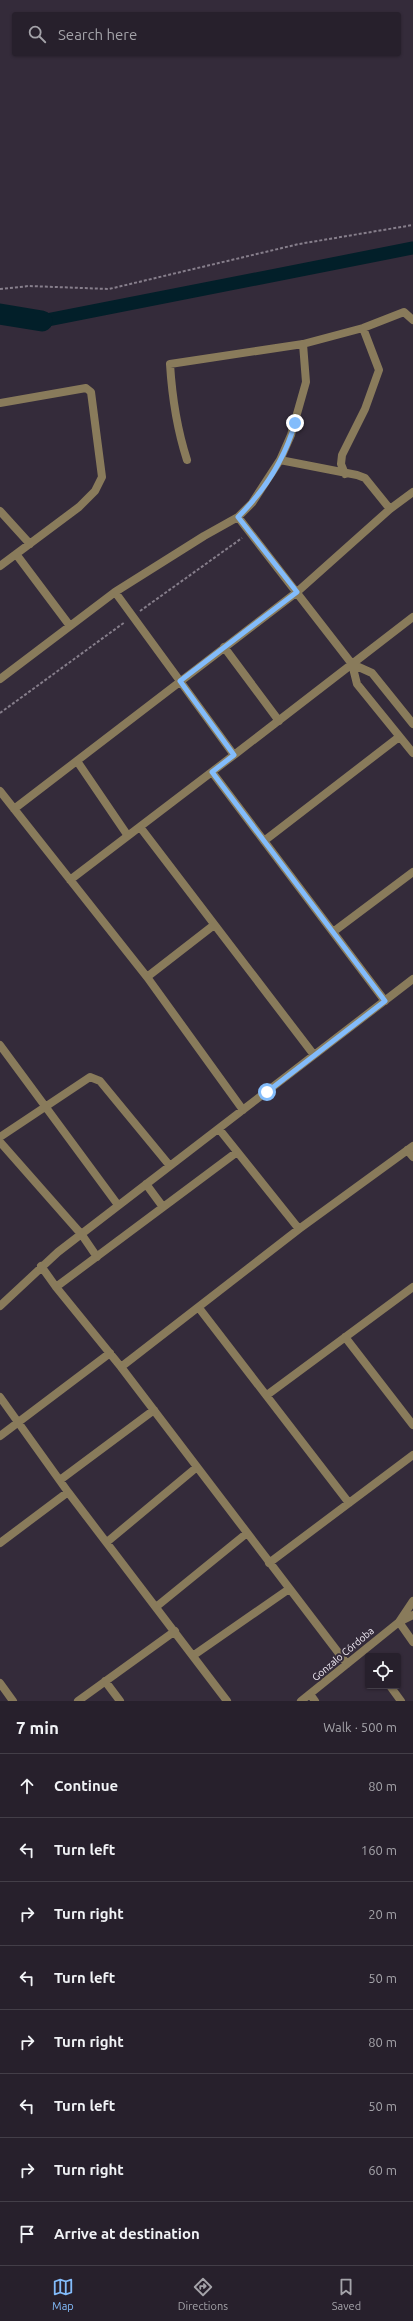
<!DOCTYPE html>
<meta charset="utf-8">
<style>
body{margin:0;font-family:Ubuntu,sans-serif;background:#2f2834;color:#f1f3f6}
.controls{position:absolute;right:12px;bottom:12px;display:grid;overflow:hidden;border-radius:4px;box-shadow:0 1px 3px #0004}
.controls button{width:36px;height:36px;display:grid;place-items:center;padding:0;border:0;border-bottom:1px solid #433e48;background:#27202c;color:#f1f3f6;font:20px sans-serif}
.stop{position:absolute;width:12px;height:12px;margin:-9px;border:3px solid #83bcfb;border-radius:50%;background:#fff}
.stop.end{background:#83bcfb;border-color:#fff;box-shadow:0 1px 4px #0008}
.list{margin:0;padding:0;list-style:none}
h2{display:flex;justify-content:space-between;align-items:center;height:52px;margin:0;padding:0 16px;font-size:17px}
h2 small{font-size:13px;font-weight:400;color:#a4a3a9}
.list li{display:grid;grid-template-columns:26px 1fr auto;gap:12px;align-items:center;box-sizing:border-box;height:64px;padding:0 16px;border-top:1px solid #433e48}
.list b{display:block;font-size:15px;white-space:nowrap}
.list em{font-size:13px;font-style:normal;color:#a4a3a9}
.icon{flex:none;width:22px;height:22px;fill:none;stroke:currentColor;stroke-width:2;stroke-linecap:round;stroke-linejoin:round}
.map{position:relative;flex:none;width:413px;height:1701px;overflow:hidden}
.search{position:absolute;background:#27202c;box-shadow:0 1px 3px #0004;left:12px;right:12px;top:12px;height:44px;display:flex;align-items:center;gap:10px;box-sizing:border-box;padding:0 14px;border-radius:4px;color:#a4a3a9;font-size:15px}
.sheet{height:564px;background:#27202c}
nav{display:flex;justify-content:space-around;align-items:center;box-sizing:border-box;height:56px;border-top:1px solid #433e48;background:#27202c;font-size:11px;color:#a4a3a9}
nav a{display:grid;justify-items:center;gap:2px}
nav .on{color:#83bcfb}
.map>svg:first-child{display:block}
</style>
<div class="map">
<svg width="413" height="1701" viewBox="0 0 413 1701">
<rect width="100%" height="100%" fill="#342b3a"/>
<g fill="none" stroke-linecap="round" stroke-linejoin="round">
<path stroke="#021f29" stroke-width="13" d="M 42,321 L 413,248"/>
<path stroke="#021f29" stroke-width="21" d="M 0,314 L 42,321"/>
<path stroke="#867e8b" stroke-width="2" stroke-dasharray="3 2" stroke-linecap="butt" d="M 0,289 L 29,286 L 109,289 L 299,244 L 413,225
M 140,611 L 242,538
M 0,713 L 125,622"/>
<path stroke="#897b5b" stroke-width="8" d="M 0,403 L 86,388 L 91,392 L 102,477 L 95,491 L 79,507 L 0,566
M 187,460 C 177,429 172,396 170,364 L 303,344 L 363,328 L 404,312 L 413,320
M 280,460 L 357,475 L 365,478 L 390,509
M 345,474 L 341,464 L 342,455 L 365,409 L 379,370 L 363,328
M 0,511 L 30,544
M 16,554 L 70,626
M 224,647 L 279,721
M 352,664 L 413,617
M 0,679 L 115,592 L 204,536 L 238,517 L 252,503 L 280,460 L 291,435 L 306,382 L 303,344
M 413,724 L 372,673 L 352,664 L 357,684 L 413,753
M 234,755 L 352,664 L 238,517
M 77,761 L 128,836
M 212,772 L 385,1001
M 0,791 L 147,977 L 243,1110
M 14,809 L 297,592 L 390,509 L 413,492
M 140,827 L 314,1055
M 264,841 L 399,737
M 70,880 L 234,755 L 115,592
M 333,932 L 413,872
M 147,977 L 214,925
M 0,1045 L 118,1205
M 219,1129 L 299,1229
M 0,1137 L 90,1077 L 100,1081 L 170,1166
M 0,1142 L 82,1235 L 97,1257
M 407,1150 L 413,1157
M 146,1184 L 163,1207
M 41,1266 L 56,1287 L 121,1367 L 347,1664
M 56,1287 L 237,1152
M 0,1306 L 58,1252 L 413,979
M 199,1308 L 349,1503
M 345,1337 L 413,1425
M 121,1367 L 299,1229 L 413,1146
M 267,1395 L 413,1287
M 0,1397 L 68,1492 L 227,1701
M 0,1436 L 110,1353
M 60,1480 L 154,1410
M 107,1542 L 197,1467
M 0,1543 L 68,1492
M 269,1563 L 413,1455
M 413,1601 L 399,1622 L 413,1642
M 156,1607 L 247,1533
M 194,1655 L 289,1589
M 105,1681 L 120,1701
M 0,1683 L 13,1701
M 390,1686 L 401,1701
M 310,1694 L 315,1701
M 78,1701 L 175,1631
M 301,1701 L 399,1622 L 413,1615"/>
</g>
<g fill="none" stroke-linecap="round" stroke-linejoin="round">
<path stroke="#83bcfb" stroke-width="5" d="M 267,1092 L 385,1001 L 212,772 L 234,755 L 180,681 L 297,592 L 238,517 C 264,491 285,458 295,423"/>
</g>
<g text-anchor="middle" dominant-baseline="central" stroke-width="4" stroke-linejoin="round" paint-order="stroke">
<g font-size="10" fill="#f3edf7" stroke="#342b3a">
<text transform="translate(343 1654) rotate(-40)">Gonzalo Córdoba</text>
</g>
</g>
</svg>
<div class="controls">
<button><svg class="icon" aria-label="locate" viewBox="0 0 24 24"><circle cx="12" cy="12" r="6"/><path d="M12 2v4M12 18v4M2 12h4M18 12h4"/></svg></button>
</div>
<div class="stop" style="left:267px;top:1092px"></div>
<div class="stop end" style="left:295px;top:423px"></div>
<div class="search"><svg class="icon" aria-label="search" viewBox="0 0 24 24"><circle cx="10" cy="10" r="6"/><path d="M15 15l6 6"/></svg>Search here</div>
</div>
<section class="sheet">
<h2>7 min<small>Walk · 500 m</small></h2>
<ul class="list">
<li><svg class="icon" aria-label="ahead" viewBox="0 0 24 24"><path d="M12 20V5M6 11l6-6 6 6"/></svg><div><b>Continue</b></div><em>80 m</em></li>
<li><svg class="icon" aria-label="left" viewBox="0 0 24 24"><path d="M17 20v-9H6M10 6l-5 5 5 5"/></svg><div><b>Turn left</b></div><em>160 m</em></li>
<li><svg class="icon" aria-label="right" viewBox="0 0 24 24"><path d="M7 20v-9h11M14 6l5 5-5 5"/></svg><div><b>Turn right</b></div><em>20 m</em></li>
<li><svg class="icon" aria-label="left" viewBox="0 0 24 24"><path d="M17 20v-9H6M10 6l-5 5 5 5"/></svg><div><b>Turn left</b></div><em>50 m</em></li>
<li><svg class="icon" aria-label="right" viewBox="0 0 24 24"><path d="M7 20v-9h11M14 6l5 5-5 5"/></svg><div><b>Turn right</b></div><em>80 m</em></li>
<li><svg class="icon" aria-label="left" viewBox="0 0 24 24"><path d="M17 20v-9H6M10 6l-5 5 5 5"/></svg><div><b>Turn left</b></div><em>50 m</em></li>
<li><svg class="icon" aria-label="right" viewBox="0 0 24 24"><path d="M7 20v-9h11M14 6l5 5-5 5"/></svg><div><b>Turn right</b></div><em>60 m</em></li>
<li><svg class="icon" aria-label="arrive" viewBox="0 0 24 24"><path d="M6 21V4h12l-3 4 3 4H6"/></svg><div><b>Arrive at destination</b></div></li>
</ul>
</section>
<nav>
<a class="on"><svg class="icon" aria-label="map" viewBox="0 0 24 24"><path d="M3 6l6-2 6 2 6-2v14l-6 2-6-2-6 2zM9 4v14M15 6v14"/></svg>Map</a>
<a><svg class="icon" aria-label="directions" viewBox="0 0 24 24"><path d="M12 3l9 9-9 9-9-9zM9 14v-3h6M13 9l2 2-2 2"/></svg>Directions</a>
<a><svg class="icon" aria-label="saved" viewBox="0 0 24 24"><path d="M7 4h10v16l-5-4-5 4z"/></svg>Saved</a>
</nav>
